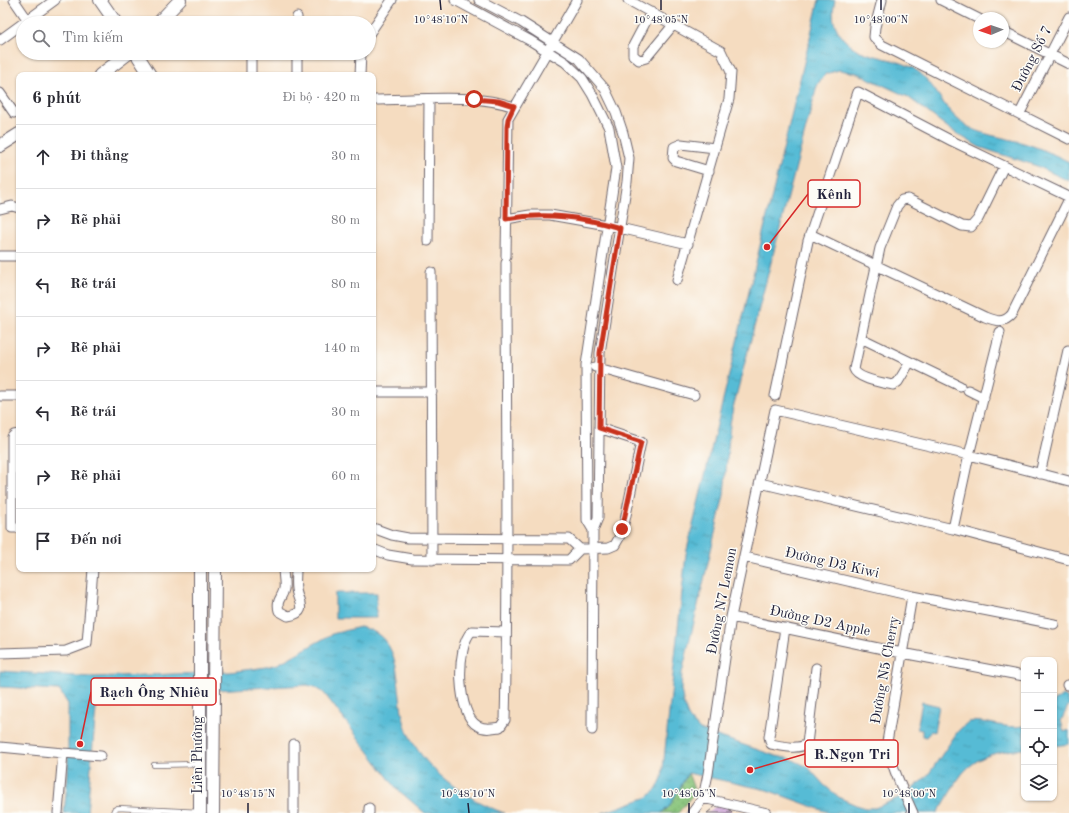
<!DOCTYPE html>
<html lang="vi">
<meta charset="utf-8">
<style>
body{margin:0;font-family:"Old Standard TT",serif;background:#f2f2f3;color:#2b2b33}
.controls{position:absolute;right:12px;bottom:12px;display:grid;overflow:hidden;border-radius:8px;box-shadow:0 1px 3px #0004}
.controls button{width:36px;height:36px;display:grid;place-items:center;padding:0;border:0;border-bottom:1px solid #e1e1e2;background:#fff;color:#2b2b33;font:20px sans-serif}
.compass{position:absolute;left:973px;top:12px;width:36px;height:36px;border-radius:50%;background:#fff;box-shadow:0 1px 3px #0004;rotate:268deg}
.stop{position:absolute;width:12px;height:12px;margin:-9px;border:3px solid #c8321e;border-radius:50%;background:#fff}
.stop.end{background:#c8321e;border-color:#fff;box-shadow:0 1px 4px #0008}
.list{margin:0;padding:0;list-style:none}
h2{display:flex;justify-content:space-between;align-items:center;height:52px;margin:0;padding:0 16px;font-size:17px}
h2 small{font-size:13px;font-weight:400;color:#7c7c81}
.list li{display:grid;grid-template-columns:26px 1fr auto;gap:12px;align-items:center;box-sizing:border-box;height:64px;padding:0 16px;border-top:1px solid #e1e1e2}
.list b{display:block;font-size:15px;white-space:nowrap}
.list em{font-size:13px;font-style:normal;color:#7c7c81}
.icon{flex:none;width:22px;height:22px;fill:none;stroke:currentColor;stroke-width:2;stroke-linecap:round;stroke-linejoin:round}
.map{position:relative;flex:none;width:1069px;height:813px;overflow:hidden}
.search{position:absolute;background:#fff;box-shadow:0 1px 3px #0004;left:16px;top:16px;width:360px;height:44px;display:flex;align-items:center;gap:10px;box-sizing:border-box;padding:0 14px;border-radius:22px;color:#7c7c81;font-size:15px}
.panel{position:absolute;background:#fff;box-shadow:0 1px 3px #0004;left:16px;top:72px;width:360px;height:500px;border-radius:8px}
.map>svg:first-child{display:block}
</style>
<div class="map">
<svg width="1069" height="813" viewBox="0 0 1069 813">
<defs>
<pattern id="park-dots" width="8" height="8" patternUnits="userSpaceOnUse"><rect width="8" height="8" fill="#89c57b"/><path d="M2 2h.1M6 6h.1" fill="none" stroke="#70a066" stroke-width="1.8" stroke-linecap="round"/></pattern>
<pattern id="water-ripples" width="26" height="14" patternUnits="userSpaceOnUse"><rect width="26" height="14" fill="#57bbd5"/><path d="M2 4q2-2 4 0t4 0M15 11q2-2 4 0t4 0" fill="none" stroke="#4898ae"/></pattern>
<pattern id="building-hatch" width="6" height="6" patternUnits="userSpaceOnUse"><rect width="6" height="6" fill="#c691d3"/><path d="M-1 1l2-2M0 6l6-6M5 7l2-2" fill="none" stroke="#a076ac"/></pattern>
</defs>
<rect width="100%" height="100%" fill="#fdfcf7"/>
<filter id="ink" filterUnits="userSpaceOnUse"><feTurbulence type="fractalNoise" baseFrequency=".025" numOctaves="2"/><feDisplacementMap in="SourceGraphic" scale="8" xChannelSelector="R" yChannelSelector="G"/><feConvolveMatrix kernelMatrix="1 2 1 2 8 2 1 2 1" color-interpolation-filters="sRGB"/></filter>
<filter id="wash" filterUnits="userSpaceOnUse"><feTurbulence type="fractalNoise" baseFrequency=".012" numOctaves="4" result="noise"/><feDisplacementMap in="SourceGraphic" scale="16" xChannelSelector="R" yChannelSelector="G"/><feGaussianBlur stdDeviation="0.9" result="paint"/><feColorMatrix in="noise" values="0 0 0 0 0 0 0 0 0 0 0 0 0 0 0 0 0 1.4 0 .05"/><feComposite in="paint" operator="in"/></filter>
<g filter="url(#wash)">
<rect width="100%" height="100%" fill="#f5dcc0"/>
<path fill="url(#park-dots)" stroke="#56745b" d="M 688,773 L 695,792 L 678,813 L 661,813 L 669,807 Z"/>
<path fill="url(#water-ripples)" stroke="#3c6e88" d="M 819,0 L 835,0 C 832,14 832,22 840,34 C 857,60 888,54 913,68 C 934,80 942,108 961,122 C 979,136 1006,137 1027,144 C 1042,149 1056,155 1069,162 L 1069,181 L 1037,166 L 979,147 L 951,130 L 908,97 L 857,73 L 839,70 L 826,74 L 821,79 L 817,86 L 733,408 L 730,424 L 724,495 L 682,673 L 681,690 L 684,705 L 689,718 L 700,730 L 776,756 L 791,759 L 808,767 L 824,785 L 840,798 L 856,805 L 866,808 L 875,808 L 905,795 L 917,785 L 928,775 L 958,731 L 968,722 C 987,719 1004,730 1024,726 L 1024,749 C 1000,751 979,754 962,774 C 952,786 947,801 937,813 L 830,813 L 767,790 L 688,773 L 669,807 L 661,813 L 602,813 L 648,797 L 657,789 L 662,778 L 686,554 Z
M 335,593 L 377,593 L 376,618 L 335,618 Z
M 360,627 C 411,637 391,699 409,735 C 427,772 466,799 504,813 L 425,813 L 397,789 L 324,693 L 315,687 L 307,685 L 104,696 L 96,709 L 87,813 L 64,813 L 68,774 L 68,704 L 59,690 L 0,687 L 0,671 L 91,677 L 230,672 L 267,667 L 278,664 L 332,634 Z
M 1063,695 L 1067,697 L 1069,704 L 1061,721 L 1064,732 L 1069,730 L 1069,744 L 1054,746 L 1054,701 Z
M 922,702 L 939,706 L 934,732 L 931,731 L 926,737 L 922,736 L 922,730 L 917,729 Z"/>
<g id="blocks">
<path fill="url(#building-hatch)" d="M 723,800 L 732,813 L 707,813 Z"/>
</g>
</g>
<g filter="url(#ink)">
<use href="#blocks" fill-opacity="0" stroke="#6c636a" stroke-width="1"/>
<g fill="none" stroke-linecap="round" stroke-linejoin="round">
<g stroke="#6c636a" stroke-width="6">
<path id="lane" d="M 154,765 L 198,764
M 113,813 L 114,810 L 118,808 L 200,812"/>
</g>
<g stroke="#6c636a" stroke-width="11">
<path id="street" d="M 14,0 L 27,19
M 455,0 L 531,41 L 565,62 L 582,78 L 592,94 L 609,128 L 616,168 L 586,365 L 587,520 L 593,530
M 479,0 L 521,22 L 579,59 L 605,89 L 616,112 L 623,133 L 629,158 L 627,182 L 600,353 L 598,518 L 593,530 L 592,730
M 628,0 L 721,51 L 731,72 L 729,99 L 677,280
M 882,0 L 875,27 L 874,37 L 882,45 L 1069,139
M 941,0 L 979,19
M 651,12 L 633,46 L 633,55 L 639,60 L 646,58 L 674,24
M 297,23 L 297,17
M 1003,31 L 1069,64
M 369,34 L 392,0
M 0,40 L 55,0
M 251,53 L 251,75
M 297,75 L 297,53
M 360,75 L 361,53
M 0,93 L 14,113
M 373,100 C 414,100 476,93 514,107
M 1020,113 L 1069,17
M 709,171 L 676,161 L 673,158 L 674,147 L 681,144 L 715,148
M 0,209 L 12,206 L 19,208
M 506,219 L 530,215 L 550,215 L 607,225 L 688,244
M 810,234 L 985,317 C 995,321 1004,324 1012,314 L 1069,199
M 428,241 L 429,99
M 0,256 L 19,256
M 506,256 L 508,119 L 577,0
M 506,263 C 506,415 509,568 505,720 L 500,727 C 493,728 485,730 478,726 C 457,716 455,646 472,631 L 506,632
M 431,272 L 432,560
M 861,338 L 960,386
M 910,362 L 898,382 L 893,385 C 884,383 857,379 854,369 L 880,248 L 897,206 L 902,200 L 908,199 L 962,226 L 971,227 L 978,219 L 1004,166
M 595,367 L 694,395
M 968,390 L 984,398
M 373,392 L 432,392
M 0,396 L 19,396
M 775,396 L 808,241 L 858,92 L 952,141 L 1069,197
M 19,434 L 14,435 L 12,437 L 12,528 L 19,528
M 1040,474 L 1068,350
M 760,483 L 953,529 L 1069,560
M 373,528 L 392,535 L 408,538 L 569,539 L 580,549 L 608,548 L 615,545 L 619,538 L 625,520 L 641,442 L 599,428
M 953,529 L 969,455 L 1000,332
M 373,549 L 388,555 L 412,559 L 569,560 L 580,549
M 745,557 L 912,596 L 1054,624
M 283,569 C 283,575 285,583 284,589 C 282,599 276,599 279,611 L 288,616 C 310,613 297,601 296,589 C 295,583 296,576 296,569
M 912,596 L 887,742 C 891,767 903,790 913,813
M 731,617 L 902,653 L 1024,676
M 785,628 L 769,737 L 771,744 C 782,746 797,750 807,744 L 816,668
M 0,653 L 66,651 L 87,643 L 93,569
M 1067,685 L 1069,685
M 0,747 L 63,753 L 58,813
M 63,753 L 101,756
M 703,798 L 767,813
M 369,808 L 369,813
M 294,813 L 294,744
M 692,813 L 703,798 L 708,774 L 731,617 L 775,410 L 969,455 L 1069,481"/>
</g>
<g stroke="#6c636a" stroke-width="14">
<path id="secondary" d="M 100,0 L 116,23
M 158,23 L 180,0
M 136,53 L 150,75
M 100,75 L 129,53
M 0,146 L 19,134
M 200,813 L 200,569
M 213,813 L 215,569"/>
</g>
<use href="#lane" stroke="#fff" stroke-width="4.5"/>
<use href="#street" stroke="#fff" stroke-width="9"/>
<use href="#secondary" stroke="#fff" stroke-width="12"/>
</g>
</g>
<g fill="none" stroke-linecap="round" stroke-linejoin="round" filter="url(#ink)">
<path stroke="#c8321e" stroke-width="5" d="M 474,99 L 498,101 L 514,106 L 508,119 L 507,127 L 506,219 C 546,212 582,217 620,228 L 600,353 L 599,428 L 641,442 L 622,529"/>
</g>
<path fill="none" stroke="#22223b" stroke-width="1.5" d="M 440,0 L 441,10M 661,0 L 661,10M 881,0 L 881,10M 248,803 L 248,813M 468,803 L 469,813M 689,803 L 689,813M 909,803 L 909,813"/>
<g text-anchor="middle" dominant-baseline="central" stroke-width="3" stroke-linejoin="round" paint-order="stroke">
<g font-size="14" fill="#22223b" stroke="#fdfcf7">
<text transform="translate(1032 59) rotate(-63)">Đường Số 7</text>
<text transform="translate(832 563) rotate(13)">Đường D3 Kiwi</text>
<text transform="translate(722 601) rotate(-79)">Đường N7 Lemon</text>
<text transform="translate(820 621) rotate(12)">Đường D2 Apple</text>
<text transform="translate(885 670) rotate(-80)">Đường N5 Cherry</text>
<text transform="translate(198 755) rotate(-90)">Liên Phường</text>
</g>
</g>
<g font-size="10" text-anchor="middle" fill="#22223b" stroke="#fdfcf7" stroke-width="3" stroke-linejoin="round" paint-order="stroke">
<text x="441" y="23">10°48'10"N</text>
<text x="661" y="23">10°48'05"N</text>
<text x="881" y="23">10°48'00"N</text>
<text x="248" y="797">10°48'15"N</text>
<text x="468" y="797">10°48'10"N</text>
<text x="689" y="797">10°48'05"N</text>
<text x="909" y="797">10°48'00"N</text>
</g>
<path fill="none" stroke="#d62828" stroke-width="1.5" d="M767 247L808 194M80 744L91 692M750 770L805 754"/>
<g fill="#d62828" stroke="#fdfcf7" stroke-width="1.5">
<circle cx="767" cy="247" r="4"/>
<circle cx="80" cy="744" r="4"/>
<circle cx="750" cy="770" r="4"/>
</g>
<g fill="#fdfcf7" stroke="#d62828" stroke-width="1.5">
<rect x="808" y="180" width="52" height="27" rx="4"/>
<rect x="91" y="678" width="125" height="27" rx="4"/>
<rect x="805" y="740" width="93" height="27" rx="4"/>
</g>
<g font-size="15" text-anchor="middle" font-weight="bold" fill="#22223b">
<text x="834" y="199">Kênh</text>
<text x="154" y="697">Rạch Ông Nhiêu</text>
<text x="852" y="759">R.Ngọn Tri</text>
</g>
</svg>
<div class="controls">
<button>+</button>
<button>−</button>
<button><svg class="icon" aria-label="locate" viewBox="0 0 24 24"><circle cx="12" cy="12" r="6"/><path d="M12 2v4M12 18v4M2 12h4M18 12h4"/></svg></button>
<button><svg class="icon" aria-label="layers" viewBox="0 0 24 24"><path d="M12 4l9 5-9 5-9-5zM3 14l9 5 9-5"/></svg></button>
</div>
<svg class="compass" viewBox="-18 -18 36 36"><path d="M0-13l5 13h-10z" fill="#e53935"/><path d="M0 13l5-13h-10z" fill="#7c7c81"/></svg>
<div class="stop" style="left:474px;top:99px"></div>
<div class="stop end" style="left:622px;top:529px"></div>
<div class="search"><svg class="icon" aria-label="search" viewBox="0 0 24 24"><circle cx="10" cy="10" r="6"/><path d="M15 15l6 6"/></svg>Tìm kiếm</div>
<section class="panel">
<h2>6 phút<small>Đi bộ · 420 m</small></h2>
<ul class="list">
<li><svg class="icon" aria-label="ahead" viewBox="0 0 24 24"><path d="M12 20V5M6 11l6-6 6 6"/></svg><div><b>Đi thẳng</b></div><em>30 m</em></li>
<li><svg class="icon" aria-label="right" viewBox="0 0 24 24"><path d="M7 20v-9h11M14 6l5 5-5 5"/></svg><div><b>Rẽ phải</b></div><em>80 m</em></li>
<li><svg class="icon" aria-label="left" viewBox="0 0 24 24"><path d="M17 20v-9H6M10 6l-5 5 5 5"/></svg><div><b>Rẽ trái</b></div><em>80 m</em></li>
<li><svg class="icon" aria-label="right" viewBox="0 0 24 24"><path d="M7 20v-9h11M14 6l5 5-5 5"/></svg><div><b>Rẽ phải</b></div><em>140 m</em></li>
<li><svg class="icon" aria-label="left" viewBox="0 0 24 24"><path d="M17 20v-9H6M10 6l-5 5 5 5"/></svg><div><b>Rẽ trái</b></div><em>30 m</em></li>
<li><svg class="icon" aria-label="right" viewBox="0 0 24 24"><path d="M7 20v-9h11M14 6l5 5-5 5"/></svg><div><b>Rẽ phải</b></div><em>60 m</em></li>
<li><svg class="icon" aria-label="arrive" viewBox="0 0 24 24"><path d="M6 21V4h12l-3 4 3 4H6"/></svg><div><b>Đến nơi</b></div></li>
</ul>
</section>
</div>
